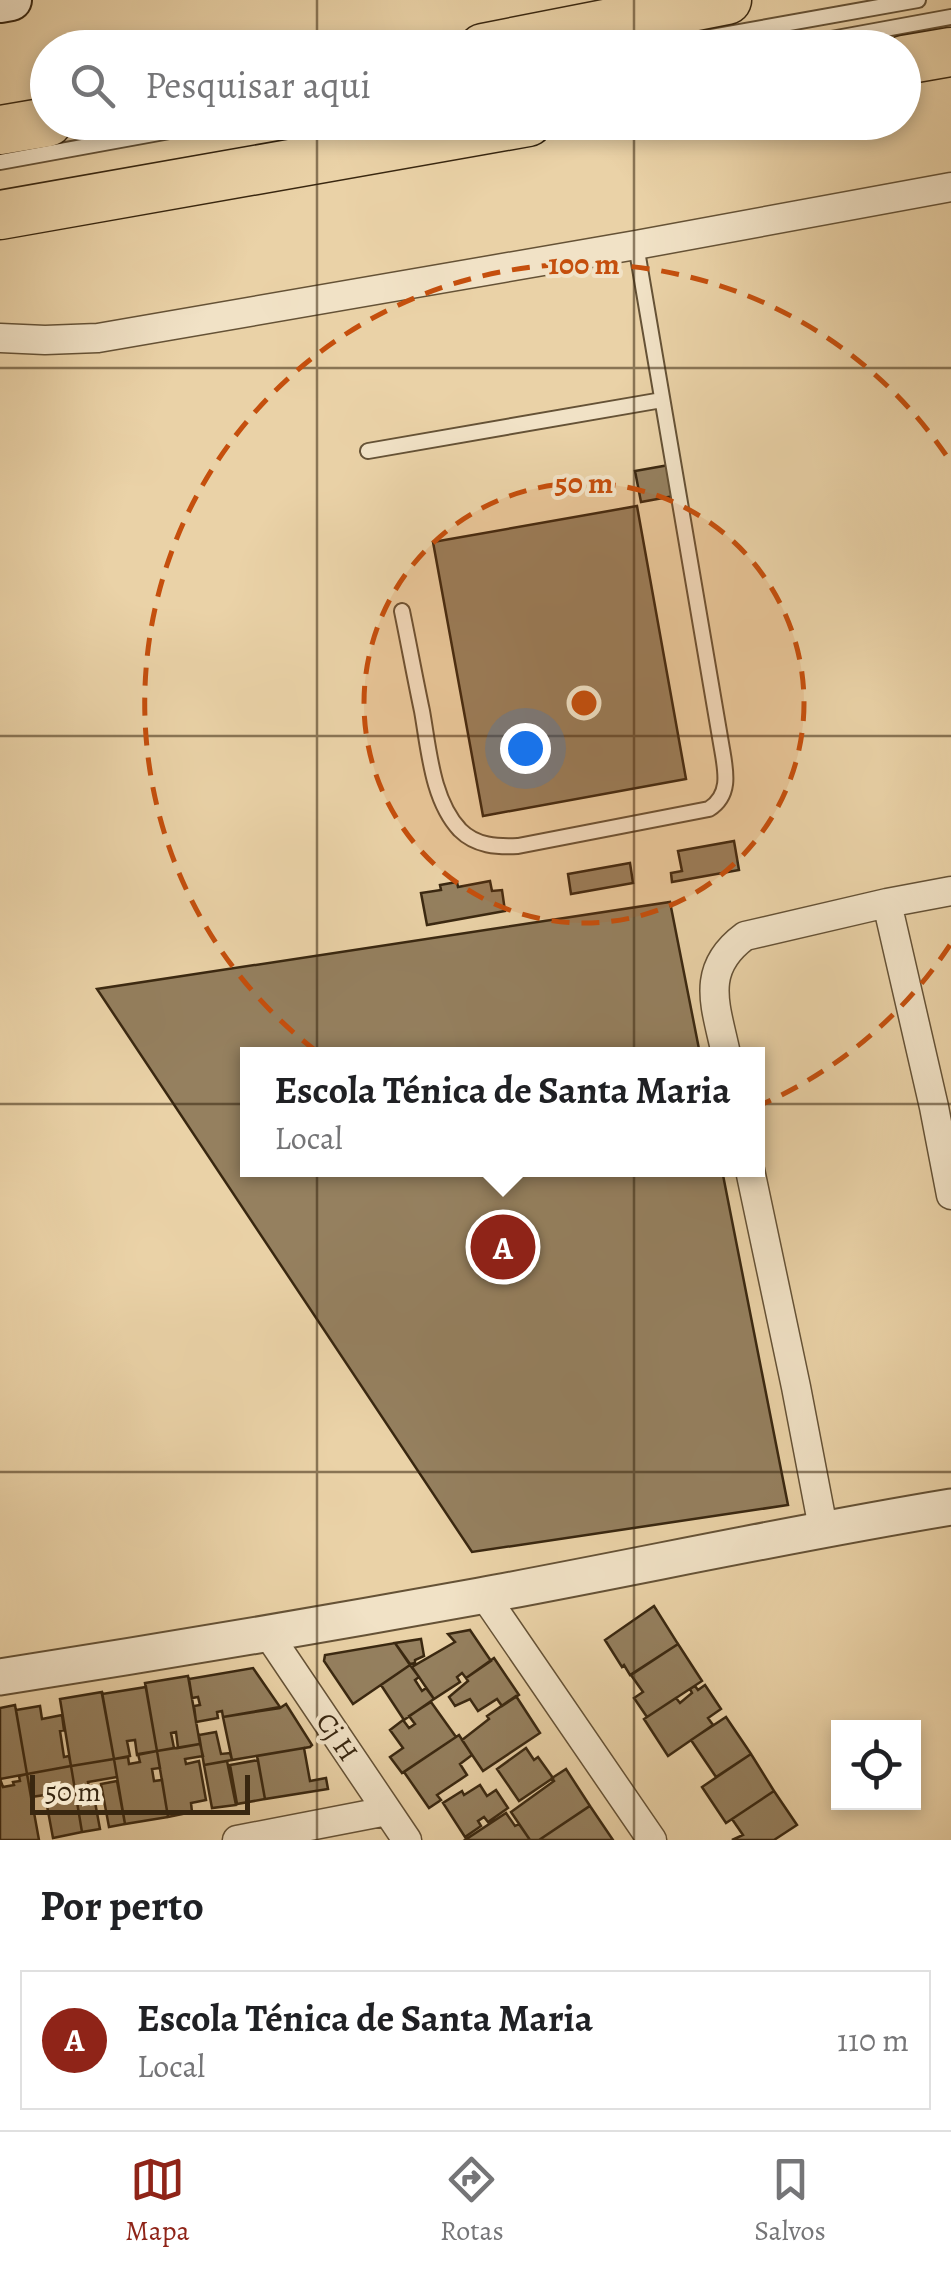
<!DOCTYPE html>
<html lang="pt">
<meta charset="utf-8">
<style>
body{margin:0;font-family:Alegreya,serif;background:#f6f6f6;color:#202124}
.controls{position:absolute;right:30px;bottom:30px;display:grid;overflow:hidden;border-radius:0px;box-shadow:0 5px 15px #0003}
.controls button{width:90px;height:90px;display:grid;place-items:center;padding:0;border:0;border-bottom:2px solid #e0e0e0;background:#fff;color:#202124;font:50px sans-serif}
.scale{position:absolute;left:30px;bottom:25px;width:220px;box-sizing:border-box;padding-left:10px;border:5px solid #392710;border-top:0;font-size:28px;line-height:35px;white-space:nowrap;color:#392710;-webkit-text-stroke:8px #f1e2c6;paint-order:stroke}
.you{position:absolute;left:525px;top:748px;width:35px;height:35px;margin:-25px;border:8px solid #fff;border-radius:50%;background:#1a73e8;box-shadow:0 0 0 15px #1a73e833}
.badge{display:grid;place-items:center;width:65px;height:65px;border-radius:50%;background:#8f2418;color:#fff;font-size:32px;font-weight:700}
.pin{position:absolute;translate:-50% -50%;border:5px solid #fff;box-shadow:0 2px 10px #0006}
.popup{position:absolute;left:240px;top:1047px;width:525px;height:130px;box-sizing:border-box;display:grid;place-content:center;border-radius:0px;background:#fff;filter:drop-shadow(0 2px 8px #0005);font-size:32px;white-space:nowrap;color:#757577}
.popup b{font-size:38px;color:#202124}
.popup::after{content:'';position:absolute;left:50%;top:100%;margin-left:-20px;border:20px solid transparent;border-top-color:#fff}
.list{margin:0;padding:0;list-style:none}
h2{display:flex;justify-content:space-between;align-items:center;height:130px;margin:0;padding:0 40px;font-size:42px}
h2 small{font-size:32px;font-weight:400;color:#757577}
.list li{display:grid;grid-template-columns:65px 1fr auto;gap:30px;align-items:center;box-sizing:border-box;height:140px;margin:0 20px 20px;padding:0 20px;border:2px solid #e0e0e0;border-radius:0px}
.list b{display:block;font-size:38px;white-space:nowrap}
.list p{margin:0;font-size:32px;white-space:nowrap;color:#757577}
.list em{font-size:32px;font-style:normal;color:#757577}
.icon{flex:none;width:55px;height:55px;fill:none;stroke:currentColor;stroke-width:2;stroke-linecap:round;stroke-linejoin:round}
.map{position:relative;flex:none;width:951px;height:1840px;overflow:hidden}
.search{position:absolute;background:#fff;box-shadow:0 5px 15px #0003;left:30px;right:30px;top:30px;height:110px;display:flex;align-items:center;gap:25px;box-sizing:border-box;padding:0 35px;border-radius:55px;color:#757577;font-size:38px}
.sheet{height:290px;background:#fff}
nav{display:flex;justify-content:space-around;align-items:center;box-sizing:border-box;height:140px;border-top:2px solid #e0e0e0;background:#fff;font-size:28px;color:#757577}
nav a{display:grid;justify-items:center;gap:5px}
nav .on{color:#8f2418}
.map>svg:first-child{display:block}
</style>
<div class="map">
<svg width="951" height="1840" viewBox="0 0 951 1840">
<rect width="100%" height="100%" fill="#ead2a7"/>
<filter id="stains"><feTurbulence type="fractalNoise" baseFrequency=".002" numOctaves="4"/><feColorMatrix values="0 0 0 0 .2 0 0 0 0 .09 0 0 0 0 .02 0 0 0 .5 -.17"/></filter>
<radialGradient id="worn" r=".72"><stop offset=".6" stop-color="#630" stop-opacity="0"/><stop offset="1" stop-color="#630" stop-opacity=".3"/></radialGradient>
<path fill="#95805f" stroke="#392710" stroke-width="2.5" d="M 669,465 L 674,496 L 641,502 L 635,471 Z
M 637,506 L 686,779 L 483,816 L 433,542 Z
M 734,841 L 739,870 L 672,882 L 671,873 L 682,871 L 678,851 Z
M 630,863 L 633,883 L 571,894 L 568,874 Z
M 490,881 L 492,891 L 502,890 L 505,911 L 427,925 L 421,893 L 441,890 L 440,885 L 457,882 L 458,887 Z
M 670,902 L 700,1054 L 248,1054 L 248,1170 L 722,1170 L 788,1505 L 472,1552 L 97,989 Z
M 654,1606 L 678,1644 L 630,1675 L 624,1665 L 622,1667 L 605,1640 Z
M 470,1630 L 491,1661 L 466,1678 L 462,1673 L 457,1677 L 460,1682 L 434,1699 L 412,1667 L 455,1642 L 448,1634 Z
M 421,1639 L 424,1656 L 415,1660 L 415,1663 L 410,1664 L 395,1643 Z
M 395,1643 L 410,1665 L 353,1704 L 324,1661 L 325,1655 Z
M 678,1644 L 702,1681 L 647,1717 L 634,1698 L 643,1692 L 631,1675 Z
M 494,1658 L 519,1695 L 502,1706 L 497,1699 L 478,1711 L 470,1699 L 455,1706 L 449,1697 L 468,1681 L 466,1678 Z
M 410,1665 L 419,1677 L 415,1680 L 422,1691 L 426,1688 L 434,1699 L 404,1720 L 381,1685 Z
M 253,1668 L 280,1707 L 223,1717 L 222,1711 L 217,1712 L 218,1718 L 196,1722 L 194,1706 L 200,1705 L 198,1697 L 192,1698 L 189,1679 Z
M 188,1676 L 200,1744 L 178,1748 L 176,1732 L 171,1733 L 174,1748 L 157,1751 L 145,1683 Z
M 705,1685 L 721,1709 L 708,1718 L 713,1725 L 668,1756 L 644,1719 L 676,1698 L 680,1703 L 692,1693 L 690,1689 L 695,1686 L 698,1690 Z
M 146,1687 L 157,1751 L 137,1755 L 135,1740 L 127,1741 L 130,1756 L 114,1759 L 102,1694 Z
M 102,1692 L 114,1759 L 71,1766 L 60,1699 Z
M 516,1696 L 540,1733 L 483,1771 L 462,1740 L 489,1719 L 487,1716 Z
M 431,1702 L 456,1737 L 402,1773 L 390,1757 L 403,1748 L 390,1730 L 403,1720 L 409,1728 L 415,1724 L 409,1716 Z
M 286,1704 L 312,1745 L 310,1747 L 232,1760 L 223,1717 L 280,1708 Z
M 15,1705 L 27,1774 L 0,1779 L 0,1708 Z
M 40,1706 L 42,1719 L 62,1715 L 64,1730 L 60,1731 L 64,1757 L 69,1756 L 71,1766 L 27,1774 L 16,1710 Z
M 726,1717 L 751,1754 L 716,1777 L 691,1740 Z
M 216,1732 L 221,1754 L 230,1753 L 232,1760 L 204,1765 L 199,1735 Z
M 459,1735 L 472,1755 L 460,1764 L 467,1775 L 437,1795 L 441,1800 L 429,1808 L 404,1772 Z
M 200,1744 L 203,1756 L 185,1759 L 186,1764 L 199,1761 L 206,1800 L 191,1803 L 192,1812 L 168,1817 L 157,1751 Z
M 304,1748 L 310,1781 L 326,1778 L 328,1789 L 265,1799 L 257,1756 Z
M 526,1748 L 534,1760 L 538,1757 L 553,1778 L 519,1801 L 497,1769 Z
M 157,1751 L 160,1768 L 152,1769 L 154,1781 L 162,1780 L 168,1817 L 125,1824 L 114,1759 L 128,1757 L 129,1764 L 140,1762 L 138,1754 Z
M 751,1754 L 774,1791 L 726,1823 L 702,1787 Z
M 114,1759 L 117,1777 L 88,1782 L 89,1787 L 92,1786 L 100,1829 L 82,1832 L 71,1766 Z
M 258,1760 L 265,1799 L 237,1804 L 230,1765 Z
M 227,1761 L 236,1805 L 212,1808 L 204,1765 Z
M 71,1766 L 82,1832 L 53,1838 L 45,1795 L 31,1797 L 27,1774 Z
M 566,1769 L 590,1806 L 539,1840 L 530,1840 L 511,1812 L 554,1781 L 552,1778 Z
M 27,1774 L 39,1840 L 0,1840 L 0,1779 L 3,1787 L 14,1785 L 13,1782 L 20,1781 L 19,1776 Z
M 117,1781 L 125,1824 L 109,1827 L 101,1784 Z
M 480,1785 L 487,1796 L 496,1790 L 508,1808 L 488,1822 L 484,1817 L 478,1821 L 481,1826 L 465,1837 L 443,1803 L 462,1791 L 464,1795 Z
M 774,1791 L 797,1825 L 774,1840 L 732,1840 L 743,1835 L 732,1819 Z
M 590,1806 L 613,1840 L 539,1840 L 588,1807 Z
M 506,1813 L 515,1826 L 519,1824 L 530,1840 L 465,1840 Z"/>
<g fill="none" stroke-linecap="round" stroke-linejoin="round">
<g stroke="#655236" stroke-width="18">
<path id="service" d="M 650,48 L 918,0
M 782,48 L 951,17
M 0,162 L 219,122
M 368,451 L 662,400
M 402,611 C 409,645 415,678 422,711 C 429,750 432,800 460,830 C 476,846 497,847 518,846 L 709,809 C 731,795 726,772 722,749 L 636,245"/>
</g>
<g stroke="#655236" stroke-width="31">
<path id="minor" d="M 0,338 L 45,340 L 98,338 L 636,245 L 951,187
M 887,903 L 934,1107 L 951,1195
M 726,1054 C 716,1006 699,970 745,936 L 887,903 L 951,891
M 750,1170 L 796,1387 L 823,1528
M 484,1595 L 652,1840
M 268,1634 L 407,1840
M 237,1840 L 387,1811"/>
</g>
<g stroke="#655236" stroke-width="39">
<path id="tertiary" d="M 0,1677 C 160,1652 320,1625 480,1596 C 637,1567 793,1533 951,1507"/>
</g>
<g stroke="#392710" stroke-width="44">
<path id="secondary" d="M 0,2 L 11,0"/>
</g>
<g stroke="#392710" stroke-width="51">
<path id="trunk" d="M 483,48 L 727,0
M 904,60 L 951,52
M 0,130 L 48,122
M 0,215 L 528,122"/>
</g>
<use href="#service" stroke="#f1e2c6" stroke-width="14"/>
<use href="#minor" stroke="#f1e2c6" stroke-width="28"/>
<use href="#tertiary" stroke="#f1e2c6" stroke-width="35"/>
<use href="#secondary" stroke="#f1e2c6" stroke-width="40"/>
<use href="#trunk" stroke="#ead2a7" stroke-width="48"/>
</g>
<path fill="none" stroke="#392710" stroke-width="2.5" stroke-opacity="0.55" d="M 317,0 L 317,48M 634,0 L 634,48M 317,122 L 317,1840M 634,122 L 634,1840M 0,368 L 951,368M 0,736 L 951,736M 0,1104 L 951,1104M 0,1472 L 951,1472"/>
<circle cx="584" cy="703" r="220" fill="#c54f0d" fill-opacity=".12"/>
<g fill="none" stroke="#c54f0d" stroke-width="5" stroke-dasharray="18 12">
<circle cx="584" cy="703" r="220"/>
<path d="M950 945A439 439 0 1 1 950 461"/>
</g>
<g text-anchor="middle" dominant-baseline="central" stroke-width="8" stroke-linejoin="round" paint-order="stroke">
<g font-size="28" fill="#392710" stroke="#f1e2c6">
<text transform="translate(337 1737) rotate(56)">Cj H</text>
</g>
</g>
<circle cx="584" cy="703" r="15" fill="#c54f0d" stroke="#f1e2c6" stroke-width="5"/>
<g font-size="30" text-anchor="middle" font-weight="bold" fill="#c54f0d" stroke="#f1e2c6" stroke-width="8" stroke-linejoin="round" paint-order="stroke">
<text x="584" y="274">100 m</text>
<text x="584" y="493">50 m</text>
</g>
<rect width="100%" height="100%" filter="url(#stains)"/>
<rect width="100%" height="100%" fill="url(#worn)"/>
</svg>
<div class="controls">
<button><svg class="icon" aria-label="locate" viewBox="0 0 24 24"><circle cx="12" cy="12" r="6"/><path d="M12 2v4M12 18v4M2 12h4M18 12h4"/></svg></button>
</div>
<div class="scale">50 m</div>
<div class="you"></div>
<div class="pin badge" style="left:503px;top:1247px">A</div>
<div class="popup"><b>Escola Ténica de Santa Maria</b>Local</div>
<div class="search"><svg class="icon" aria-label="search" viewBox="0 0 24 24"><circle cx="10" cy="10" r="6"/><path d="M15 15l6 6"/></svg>Pesquisar aqui</div>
</div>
<section class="sheet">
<h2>Por perto<small></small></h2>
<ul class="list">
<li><span class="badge">A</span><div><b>Escola Ténica de Santa Maria</b><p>Local</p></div><em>110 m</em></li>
</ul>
</section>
<nav>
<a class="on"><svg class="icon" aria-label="map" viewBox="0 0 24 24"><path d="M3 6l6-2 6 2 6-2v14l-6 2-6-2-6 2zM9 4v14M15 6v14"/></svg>Mapa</a>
<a><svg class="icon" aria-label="directions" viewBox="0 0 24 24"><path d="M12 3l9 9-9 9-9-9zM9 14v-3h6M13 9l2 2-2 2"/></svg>Rotas</a>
<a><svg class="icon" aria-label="saved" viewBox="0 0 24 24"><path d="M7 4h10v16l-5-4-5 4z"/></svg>Salvos</a>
</nav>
